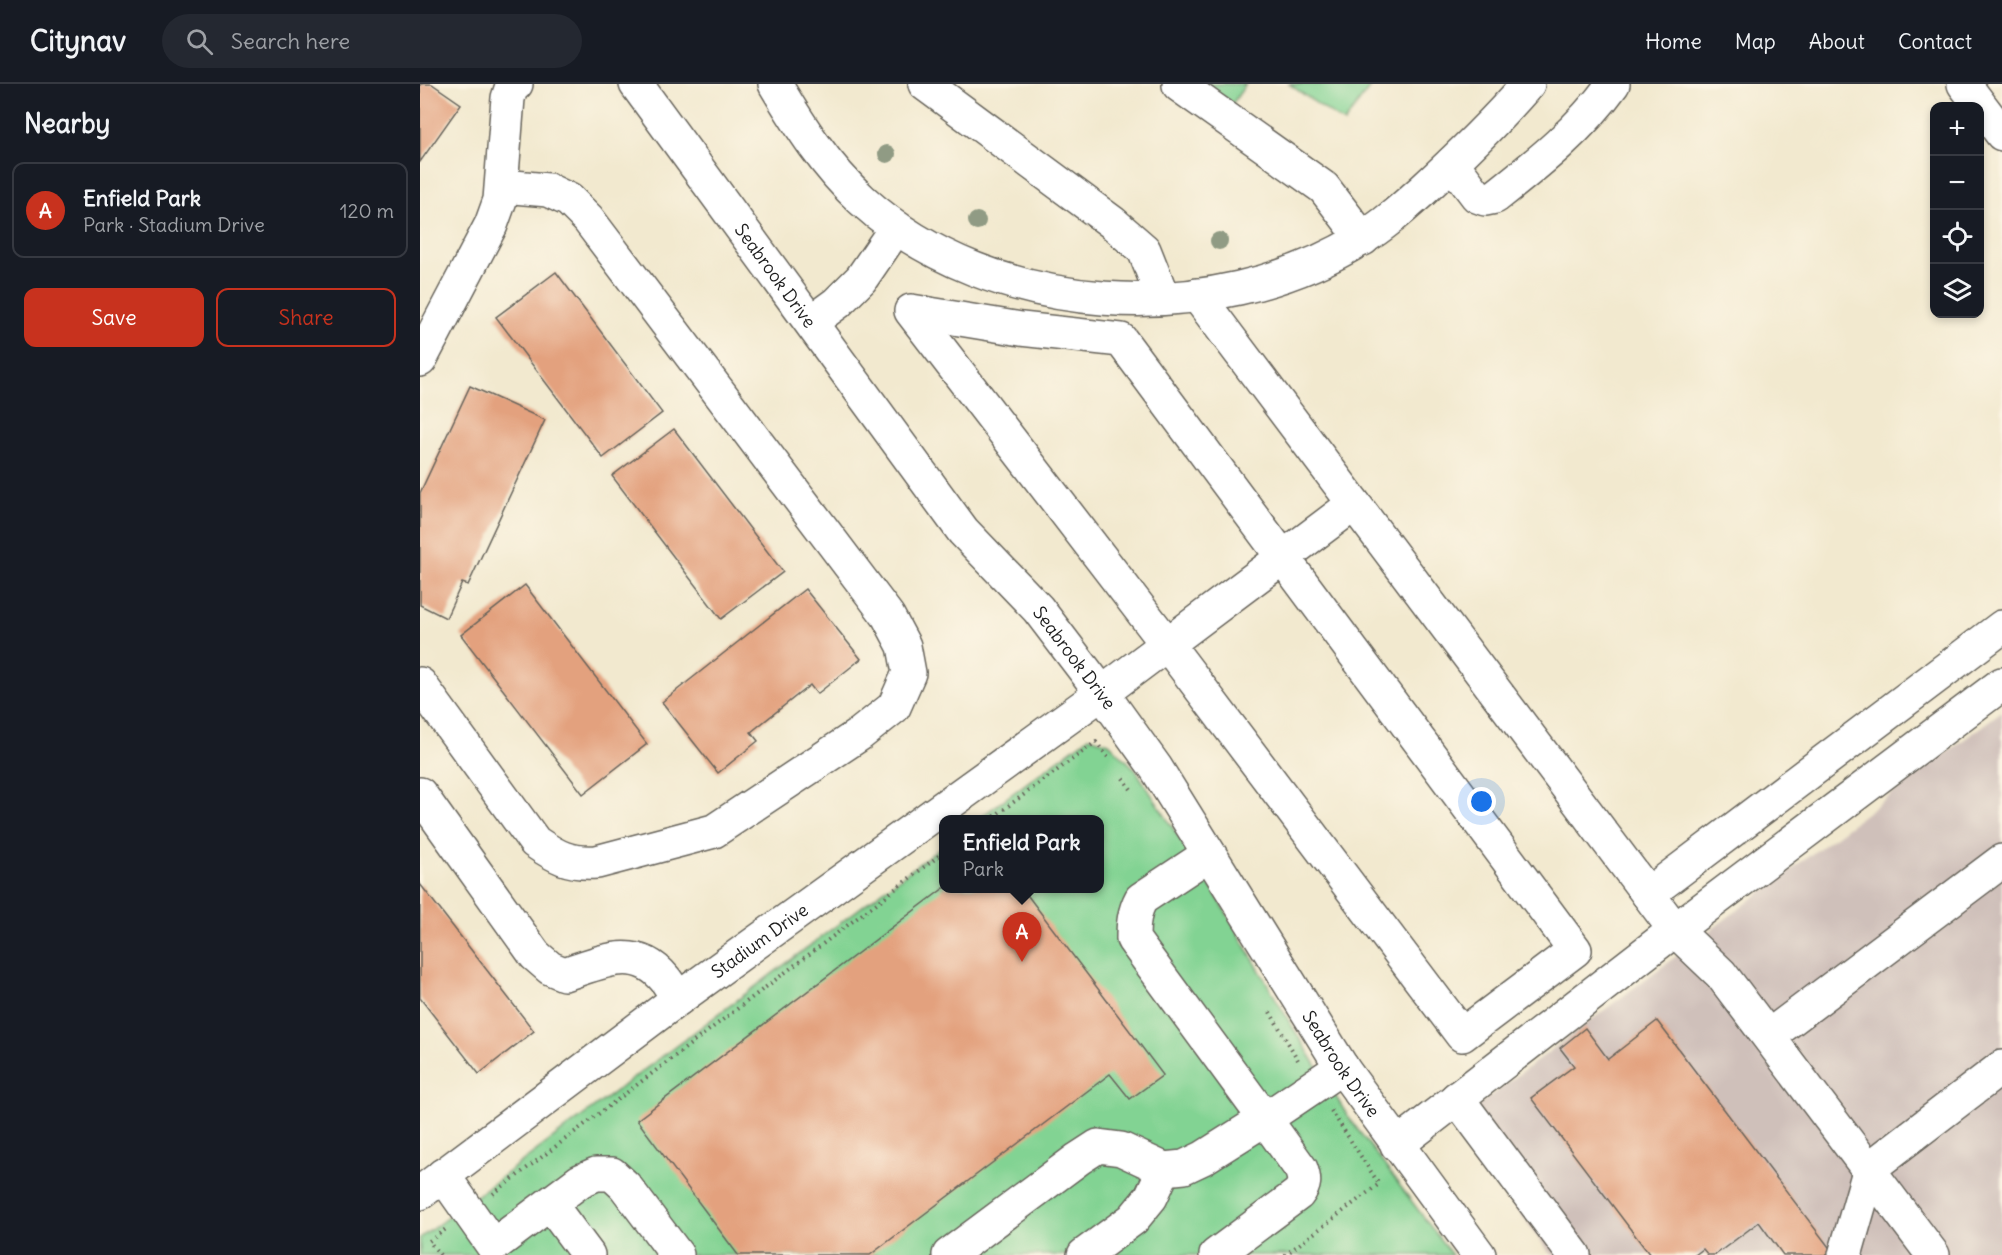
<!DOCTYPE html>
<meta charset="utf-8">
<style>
body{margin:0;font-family:Delius,sans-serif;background:#242831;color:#f1f3f6}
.controls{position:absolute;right:18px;top:18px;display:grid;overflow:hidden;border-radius:12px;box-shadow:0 3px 9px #0003}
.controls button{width:54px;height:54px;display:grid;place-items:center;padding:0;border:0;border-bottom:2px solid #363941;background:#171b24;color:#f1f3f6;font:30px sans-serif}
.you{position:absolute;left:1062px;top:718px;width:21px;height:21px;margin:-15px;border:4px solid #fff;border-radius:50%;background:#1a73e8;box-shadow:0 0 0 9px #1a73e833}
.badge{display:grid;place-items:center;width:39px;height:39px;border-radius:50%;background:#c8321e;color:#fff;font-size:20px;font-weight:700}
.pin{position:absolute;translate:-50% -50px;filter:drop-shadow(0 2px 3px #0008)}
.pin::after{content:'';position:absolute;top:32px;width:21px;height:18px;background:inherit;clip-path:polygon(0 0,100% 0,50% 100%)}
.popup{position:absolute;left:519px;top:731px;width:165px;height:78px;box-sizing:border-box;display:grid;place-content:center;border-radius:12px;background:#171b24;filter:drop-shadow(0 2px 4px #0005);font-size:20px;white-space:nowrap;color:#9ea1a6}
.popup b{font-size:22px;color:#f1f3f6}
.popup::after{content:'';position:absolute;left:50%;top:100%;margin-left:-12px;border:12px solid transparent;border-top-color:#171b24}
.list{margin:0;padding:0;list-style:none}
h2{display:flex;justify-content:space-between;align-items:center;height:78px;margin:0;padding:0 24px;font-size:26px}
h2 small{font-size:20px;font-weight:400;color:#9ea1a6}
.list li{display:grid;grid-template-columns:39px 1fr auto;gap:18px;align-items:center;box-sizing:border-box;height:96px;margin:0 12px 12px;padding:0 12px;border:2px solid #363941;border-radius:12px}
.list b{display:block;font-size:22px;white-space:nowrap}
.list p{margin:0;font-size:20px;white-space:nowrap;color:#9ea1a6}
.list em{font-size:20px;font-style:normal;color:#9ea1a6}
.actions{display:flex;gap:12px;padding:18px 24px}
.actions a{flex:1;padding:14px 0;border:2px solid #c8321e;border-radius:12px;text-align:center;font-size:21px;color:#c8321e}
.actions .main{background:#c8321e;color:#fff}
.icon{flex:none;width:33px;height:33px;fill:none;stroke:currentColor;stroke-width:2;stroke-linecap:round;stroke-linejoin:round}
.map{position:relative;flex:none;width:1582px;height:1171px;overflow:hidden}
header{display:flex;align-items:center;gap:36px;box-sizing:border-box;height:84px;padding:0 30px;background:#171b24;border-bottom:2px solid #363941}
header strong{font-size:28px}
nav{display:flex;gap:33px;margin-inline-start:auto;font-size:21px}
.search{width:420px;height:54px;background:#242831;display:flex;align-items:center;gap:15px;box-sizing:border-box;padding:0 21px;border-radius:33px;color:#9ea1a6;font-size:22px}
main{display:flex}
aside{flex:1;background:#171b24}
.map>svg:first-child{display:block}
</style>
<header>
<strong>Citynav</strong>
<div class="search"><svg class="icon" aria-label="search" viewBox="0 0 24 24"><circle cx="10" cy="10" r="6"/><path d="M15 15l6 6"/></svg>Search here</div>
<nav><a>Home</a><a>Map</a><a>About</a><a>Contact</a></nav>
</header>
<main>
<aside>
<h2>Nearby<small></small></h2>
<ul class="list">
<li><span class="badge">A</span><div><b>Enfield Park</b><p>Park · Stadium Drive</p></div><em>120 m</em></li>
</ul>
<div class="actions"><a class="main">Save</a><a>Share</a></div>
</aside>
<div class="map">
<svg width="1582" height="1171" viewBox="0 0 1582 1171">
<rect width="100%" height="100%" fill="#fcf5e5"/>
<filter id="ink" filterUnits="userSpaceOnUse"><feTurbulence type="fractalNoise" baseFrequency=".0167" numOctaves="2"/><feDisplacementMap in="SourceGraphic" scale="12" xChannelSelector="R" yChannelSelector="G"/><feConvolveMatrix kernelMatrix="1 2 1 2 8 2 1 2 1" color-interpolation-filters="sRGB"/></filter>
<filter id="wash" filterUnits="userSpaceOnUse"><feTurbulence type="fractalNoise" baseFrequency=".008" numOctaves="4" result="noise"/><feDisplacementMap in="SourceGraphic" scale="24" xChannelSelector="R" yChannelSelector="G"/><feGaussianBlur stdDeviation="1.35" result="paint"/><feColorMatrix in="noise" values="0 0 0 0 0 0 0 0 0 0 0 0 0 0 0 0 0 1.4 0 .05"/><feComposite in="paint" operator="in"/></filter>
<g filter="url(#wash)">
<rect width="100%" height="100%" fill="#f2e9cf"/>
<path fill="#cfc0ba" d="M 1582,627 L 1582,1171 L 1131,1171 L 1033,1040 Z"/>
<path fill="#82d393" stroke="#4f7858" stroke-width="1.5" d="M 777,0 L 826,0 L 810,23 Z
M 869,0 L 952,0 L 924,39 Z
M 669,653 L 689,659 L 715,685 L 799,816 L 870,939 L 929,1034 L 1032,1171 L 0,1171 L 0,1154 L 524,761 L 524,804 L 680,804 L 680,736 L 558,735 Z"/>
<g id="blocks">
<path fill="#e3a17e" d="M 0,0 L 12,0 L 41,20 L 0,78 Z
M 136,188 L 242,329 L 183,374 L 76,233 Z
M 50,302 L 125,336 L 48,501 L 42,499 L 26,534 L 0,521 L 0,409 Z
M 254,345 L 363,488 L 301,535 L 192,392 Z
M 105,501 L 227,660 L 163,710 L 41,551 Z
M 385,505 L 441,575 L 397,610 L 390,601 L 331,648 L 338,657 L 298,689 L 242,618 Z
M 0,800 L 114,947 L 59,990 L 0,914 Z
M 524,804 L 602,804 L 743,991 L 710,1015 L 690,990 L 450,1171 L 318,1171 L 217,1036 Z
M 1237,937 L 1415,1171 L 1363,1171 L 1339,1138 L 1295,1171 L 1288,1171 L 1283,1165 L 1275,1171 L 1230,1171 L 1111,1014 L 1154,982 L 1140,964 L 1165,944 L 1188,975 Z"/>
</g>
</g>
<g filter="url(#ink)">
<use href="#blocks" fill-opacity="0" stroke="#67645b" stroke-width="1.5"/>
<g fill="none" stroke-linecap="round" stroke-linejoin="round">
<g stroke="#67645b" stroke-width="36">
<g id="minor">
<path id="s1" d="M 216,0 L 543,447 L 618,525 L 682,609 L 736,684 L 923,985 L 1059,1171"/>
<path d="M 355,0 C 380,42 406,83 442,116 C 573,235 793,246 941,155 C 963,142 983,124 1002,107 C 1039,73 1075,38 1108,0"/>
<path d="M 505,0 L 693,139 L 724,166 L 743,214"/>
<path d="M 1544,0 L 1582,50"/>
<path d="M 759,1 L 904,104 L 943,155"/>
<path d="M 1032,79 L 1057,112 L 1065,115 L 1075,113 C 1118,79 1160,46 1193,0"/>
<path d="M 777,211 L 1255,846 L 1301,890 L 1513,1171"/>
<path d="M 491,227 L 601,245 L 701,256 L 1155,866 L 1042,951 L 747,560 Z"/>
<path d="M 391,238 L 417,219 L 441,195 L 476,144"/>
<path d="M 0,276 L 71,141 L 80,116 L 88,14 L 92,2 L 96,0"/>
<path d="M 0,600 L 115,758 C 137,773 149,780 177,778 L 294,747 L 440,650 L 474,623 L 489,589 L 484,562 L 468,532 L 168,135 L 149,116 L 128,106 L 82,102"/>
<path d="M 0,710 L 115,871 L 130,884 L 144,890 C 180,879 216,859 245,895 C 250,901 254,909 258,915"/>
<path d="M 1228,810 L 1582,543"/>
<path d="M 1349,952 L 1582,777"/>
<path d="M 1037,1014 L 1154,1171"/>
<path d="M 977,1061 L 1255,846 L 1582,600"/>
<path d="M 23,1091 L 73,1162 L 160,1097 L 176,1090 L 192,1090 L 205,1102 L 257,1171"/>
<path id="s2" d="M 0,1109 L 258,915 L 682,609 L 934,420"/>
<path d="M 130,1120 L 168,1171"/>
<path d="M 529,1171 L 658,1075 L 678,1062 L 701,1065 L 744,1085 L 764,1083 L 783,1074 L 845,1035 L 713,855 C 713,840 714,828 721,815 L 789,770"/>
<path d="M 664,1171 L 713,1135 L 731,1113 L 744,1085"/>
<path d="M 796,1171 L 878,1110 C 885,1101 885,1096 881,1085 L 845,1035 L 922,983"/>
<path d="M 1425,1171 L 1450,1084 L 1582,983"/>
</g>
</g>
<path stroke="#67645b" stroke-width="4" stroke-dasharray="1.5 4.5" stroke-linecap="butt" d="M 703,694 L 713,708
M 569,736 L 676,658 L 690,676
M 850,928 L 878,976
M 73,1110 L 524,768
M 20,1171 L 9,1157 L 26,1145
M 865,1171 L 959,1100 L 910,1025"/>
<use href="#minor" stroke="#fff" stroke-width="33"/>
</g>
<g fill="#909b84">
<circle cx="467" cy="70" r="9"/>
<circle cx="557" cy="137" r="9"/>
<circle cx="799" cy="157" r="9"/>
</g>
</g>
<g text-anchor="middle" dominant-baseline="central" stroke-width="5" stroke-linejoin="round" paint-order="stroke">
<g font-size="18" fill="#1c1c1c" stroke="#fcf5e5">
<text stroke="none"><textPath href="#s1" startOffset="237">Seabrook Drive</textPath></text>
<text stroke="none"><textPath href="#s1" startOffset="723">Seabrook Drive</textPath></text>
<text stroke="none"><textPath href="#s2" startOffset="423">Stadium Drive</textPath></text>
<text stroke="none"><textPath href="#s1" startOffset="1209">Seabrook Drive</textPath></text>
</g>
</g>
</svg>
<div class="controls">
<button>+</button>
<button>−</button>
<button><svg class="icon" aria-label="locate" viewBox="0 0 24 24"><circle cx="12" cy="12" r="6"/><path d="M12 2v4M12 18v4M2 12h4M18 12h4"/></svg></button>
<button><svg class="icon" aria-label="layers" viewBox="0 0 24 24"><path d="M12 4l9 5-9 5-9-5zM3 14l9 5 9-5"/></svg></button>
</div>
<div class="you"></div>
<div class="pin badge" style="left:602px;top:878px">A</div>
<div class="popup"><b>Enfield Park</b>Park</div>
</div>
</main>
